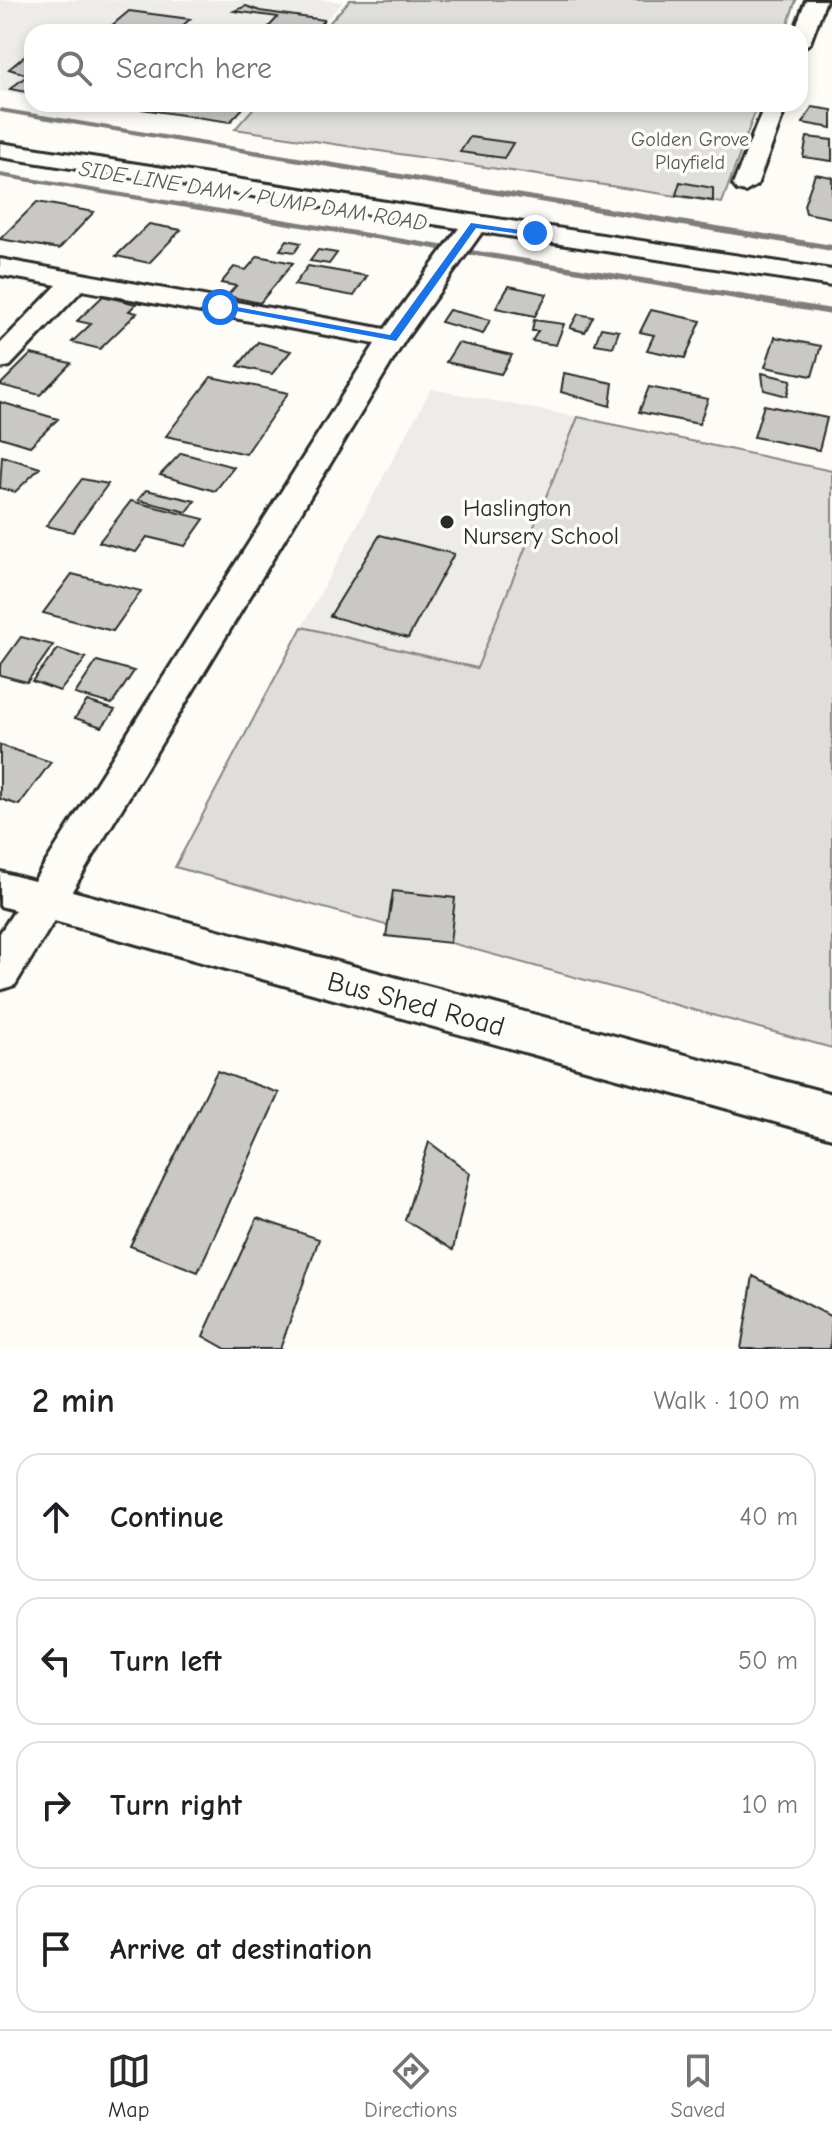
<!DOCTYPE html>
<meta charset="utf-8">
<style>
body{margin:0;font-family:"Comic Neue",sans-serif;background:#f6f6f6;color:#202124}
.stop{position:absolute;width:24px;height:24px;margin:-18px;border:6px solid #1a73e8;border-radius:50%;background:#fff}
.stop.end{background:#1a73e8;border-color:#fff;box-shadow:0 2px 8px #0008}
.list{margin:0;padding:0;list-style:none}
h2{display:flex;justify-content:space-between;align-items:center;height:104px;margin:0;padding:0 32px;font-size:34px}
h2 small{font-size:26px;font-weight:400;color:#757577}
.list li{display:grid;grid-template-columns:52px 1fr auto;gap:24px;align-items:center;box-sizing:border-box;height:128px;margin:0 16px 16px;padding:0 16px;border:2px solid #e0e0e0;border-radius:24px}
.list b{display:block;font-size:30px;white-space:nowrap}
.list em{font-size:26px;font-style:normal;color:#757577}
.icon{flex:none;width:44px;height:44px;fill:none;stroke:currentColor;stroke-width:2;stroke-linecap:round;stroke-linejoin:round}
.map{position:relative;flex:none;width:832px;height:1349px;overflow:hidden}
.search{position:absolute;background:#fff;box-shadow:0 4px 12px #0003;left:24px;right:24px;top:24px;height:88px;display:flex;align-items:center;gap:20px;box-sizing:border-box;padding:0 28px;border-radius:24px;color:#757577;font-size:30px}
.sheet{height:680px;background:#fff}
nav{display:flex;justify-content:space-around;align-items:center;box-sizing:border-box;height:112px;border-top:2px solid #e0e0e0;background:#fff;font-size:22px;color:#757577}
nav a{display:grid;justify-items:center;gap:4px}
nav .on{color:#2b2b2b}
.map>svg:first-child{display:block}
</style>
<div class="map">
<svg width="832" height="1349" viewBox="0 0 832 1349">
<rect width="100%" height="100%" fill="#fdfcf7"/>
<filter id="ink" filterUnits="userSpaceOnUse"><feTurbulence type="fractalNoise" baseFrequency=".0125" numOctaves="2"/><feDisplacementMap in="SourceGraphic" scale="16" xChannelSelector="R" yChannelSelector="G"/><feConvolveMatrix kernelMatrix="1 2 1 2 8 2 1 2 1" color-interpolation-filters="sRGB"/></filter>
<g filter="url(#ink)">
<path fill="#edece8" d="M 0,0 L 323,0 L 343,2 L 314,32 L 32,32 L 32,96 L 0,91 Z
M 431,389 L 578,417 L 476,668 L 302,627 Z"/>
<path fill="#dfdeda" stroke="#858482" stroke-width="2" d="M 350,0 L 796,0 L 785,32 L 321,32 Z
M 257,104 L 758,104 L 722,203 L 235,129 Z
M 578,417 L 832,471 L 832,1048 L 175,867 L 302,627 L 477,668 Z"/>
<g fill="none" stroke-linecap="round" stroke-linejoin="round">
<path fill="#7e7d7b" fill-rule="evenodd" d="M 0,108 L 832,245 L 832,251 L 0,112 Z
M 0,173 L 832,309 L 832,315 L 0,177 Z"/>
</g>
<path fill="#c9c8c4" stroke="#2b2b2b" stroke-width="2" d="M 246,6 L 260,11 L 324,20 L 313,32 L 264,32 L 278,17 L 234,11 Z
M 129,11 L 190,19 L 176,32 L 104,32 Z
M 32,50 L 32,93 L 10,89 L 28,75 L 9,69 Z
M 107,104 L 247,104 L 230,122 Z
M 812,107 L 832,110 L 832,128 L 803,123 Z
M 470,137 L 513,143 L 504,158 L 460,152 Z
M 807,137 L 832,140 L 832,161 L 803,157 Z
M 815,174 L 832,177 L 832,218 L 806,213 L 804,205 Z
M 680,182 L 713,188 L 713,201 L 676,195 Z
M 37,202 L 94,212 L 59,249 L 0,239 Z
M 149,224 L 181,230 L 149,263 L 116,256 Z
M 287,240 L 301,243 L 295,252 L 280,250 Z
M 318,250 L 337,253 L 329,264 L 310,261 Z
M 258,256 L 293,263 L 260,303 L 227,296 L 236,286 L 221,283 L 234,267 L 246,270 Z
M 308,266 L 367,276 L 354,296 L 294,285 Z
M 509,286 L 547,294 L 535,316 L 496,308 Z
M 103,296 L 136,304 L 129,311 L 137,313 L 100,349 L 72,342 L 91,324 L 77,321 Z
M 449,310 L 490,320 L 483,334 L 441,322 Z
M 651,310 L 701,321 L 685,358 L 647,350 L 654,335 L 640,332 Z
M 578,314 L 593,317 L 585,332 L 570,328 Z
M 534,320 L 564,324 L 556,345 L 532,341 L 538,331 L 532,331 Z
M 601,328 L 619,331 L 613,347 L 595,344 Z
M 775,337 L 821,346 L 812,376 L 765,367 Z
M 258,342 L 291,351 L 272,374 L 238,366 Z
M 458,343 L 512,355 L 501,374 L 446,362 Z
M 31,354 L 71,363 L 40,395 L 0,385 Z
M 564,373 L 613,383 L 610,406 L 561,392 Z
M 762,373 L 791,380 L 787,396 L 764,390 Z
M 211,377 L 288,393 L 246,454 L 166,436 Z
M 649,387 L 708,399 L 699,424 L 639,412 Z
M 0,402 L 58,419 L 30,446 L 0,437 Z
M 764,405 L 827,418 L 819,450 L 754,437 Z
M 181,453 L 234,467 L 215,491 L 160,475 Z
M 2,456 L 40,468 L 15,492 L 0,488 Z
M 82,479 L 108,484 L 73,532 L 46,526 Z
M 146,490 L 195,501 L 187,512 L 138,500 Z
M 131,501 L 204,519 L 185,546 L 147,537 L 136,552 L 99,542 Z
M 380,535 L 454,554 L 408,638 L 330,616 Z
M 72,574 L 141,591 L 113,631 L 43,613 Z
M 21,637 L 53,645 L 27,682 L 0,675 L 0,666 Z
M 58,649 L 86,658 L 60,691 L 32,681 Z
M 97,661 L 134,671 L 112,704 L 75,694 Z
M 87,701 L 115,710 L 102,727 L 75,718 Z
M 0,745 L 51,762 L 19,805 L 0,799 Z
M 393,891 L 455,898 L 450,943 L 386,936 Z
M 217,1071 L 279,1093 L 198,1272 L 130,1246 Z
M 429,1142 L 470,1173 L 453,1250 L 405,1220 Z
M 257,1218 L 319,1239 L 280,1349 L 226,1349 L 203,1336 Z
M 753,1276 L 832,1317 L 830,1349 L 741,1349 Z"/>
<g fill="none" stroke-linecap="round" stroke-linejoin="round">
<g stroke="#2b2b2b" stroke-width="6">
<path id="minor" d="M 806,0 L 826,0 L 810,43 L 800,49 L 800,32 L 794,32 Z
M 765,104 L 787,104 L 757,185 L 745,192 L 737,190 L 733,185 Z
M 0,143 L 832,270 L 832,286 L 482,232 L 405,340 L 72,891 L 832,1094 L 832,1138 L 54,921 L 15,985 L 0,990 L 0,933 L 15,910 L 0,906 L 0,872 L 34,881 L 375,344 L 82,290 L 10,366 L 0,368 L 0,344 L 57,285 L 0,275 L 0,259 L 385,329 L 459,228 L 0,157 Z"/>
</g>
<use href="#minor" fill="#fdfcf7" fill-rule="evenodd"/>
</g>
</g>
<path fill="#1a73e8" d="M 471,223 L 540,233 L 535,236 L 476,228 L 396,341 L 215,307 L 220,304 L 390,335 Z"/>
<circle fill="#2b2b2b" stroke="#fdfcf7" stroke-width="3" cx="447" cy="522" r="8"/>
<g text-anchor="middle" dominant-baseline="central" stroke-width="7" stroke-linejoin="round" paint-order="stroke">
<g font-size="20" fill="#585857" stroke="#fdfcf7">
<text x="690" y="139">Golden Grove<tspan x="690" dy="23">Playfield</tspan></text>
</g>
<g font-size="22" font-style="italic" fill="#5b5b5a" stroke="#fdfcf7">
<text transform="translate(253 196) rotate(9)">SIDE LINE DAM / PUMP DAM ROAD</text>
</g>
<g font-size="24" fill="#2b2b2b" stroke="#fdfcf7" text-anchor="start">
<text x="463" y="508">Haslington<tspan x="463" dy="28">Nursery School</tspan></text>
</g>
<g font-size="28" fill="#2b2b2b" stroke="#fdfcf7">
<text transform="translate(416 1004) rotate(15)">Bus Shed Road</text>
</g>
</g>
</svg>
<div class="stop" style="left:220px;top:307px"></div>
<div class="stop end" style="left:535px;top:233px"></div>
<div class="search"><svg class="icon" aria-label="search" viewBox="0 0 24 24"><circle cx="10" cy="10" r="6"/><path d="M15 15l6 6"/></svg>Search here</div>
</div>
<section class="sheet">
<h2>2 min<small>Walk · 100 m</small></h2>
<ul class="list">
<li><svg class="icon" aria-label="ahead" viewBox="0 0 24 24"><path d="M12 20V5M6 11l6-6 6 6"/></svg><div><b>Continue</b></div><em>40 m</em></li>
<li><svg class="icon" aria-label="left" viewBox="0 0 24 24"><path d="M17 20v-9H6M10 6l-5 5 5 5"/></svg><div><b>Turn left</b></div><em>50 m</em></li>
<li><svg class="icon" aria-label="right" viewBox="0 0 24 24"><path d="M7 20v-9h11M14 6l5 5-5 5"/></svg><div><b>Turn right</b></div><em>10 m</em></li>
<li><svg class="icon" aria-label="arrive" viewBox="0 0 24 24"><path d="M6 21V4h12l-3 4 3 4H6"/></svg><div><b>Arrive at destination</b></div></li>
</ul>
</section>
<nav>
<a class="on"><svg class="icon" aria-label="map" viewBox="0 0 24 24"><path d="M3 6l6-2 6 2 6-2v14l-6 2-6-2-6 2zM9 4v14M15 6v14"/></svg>Map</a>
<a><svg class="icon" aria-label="directions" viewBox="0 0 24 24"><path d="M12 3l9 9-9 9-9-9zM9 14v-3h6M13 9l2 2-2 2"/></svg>Directions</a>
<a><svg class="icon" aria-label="saved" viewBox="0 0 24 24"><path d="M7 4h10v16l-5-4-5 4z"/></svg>Saved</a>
</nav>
